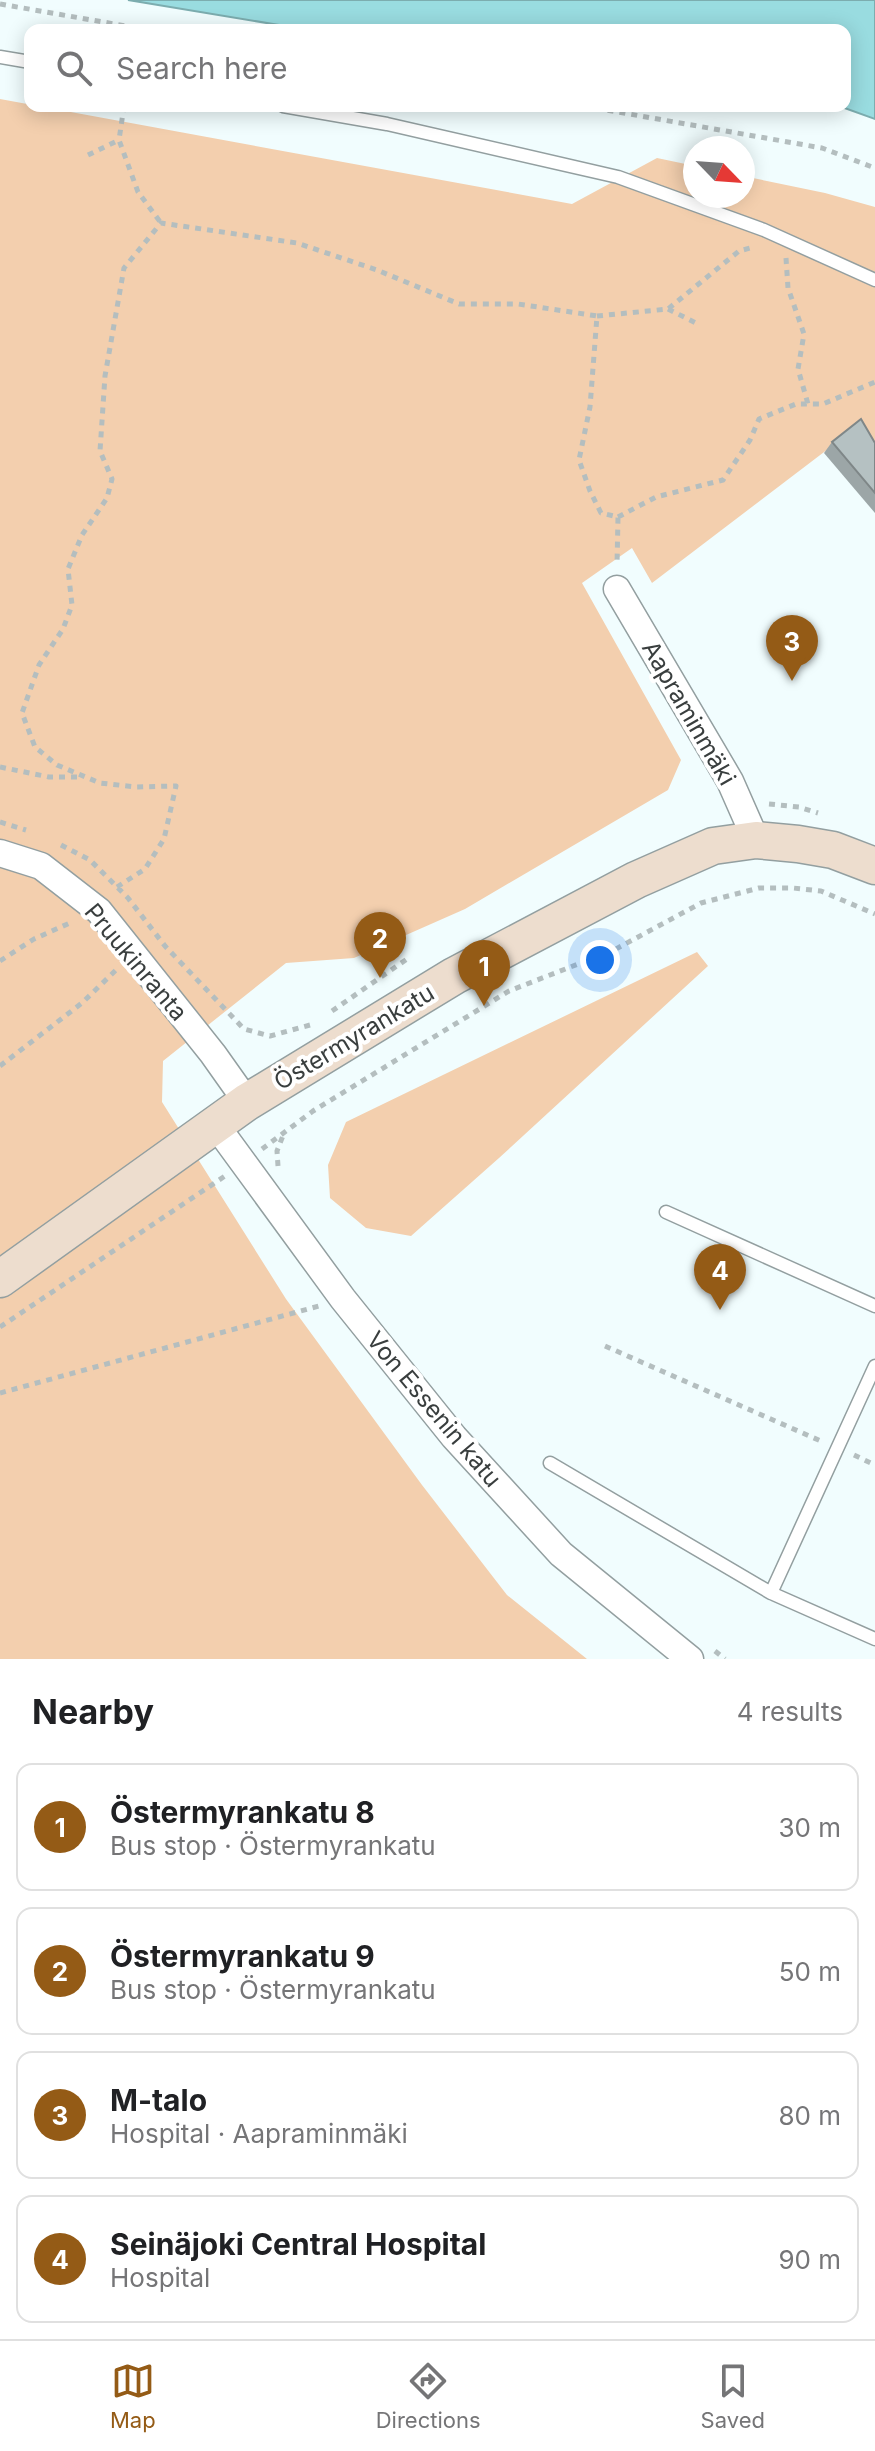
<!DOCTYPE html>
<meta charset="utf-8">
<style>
body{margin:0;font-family:Inter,sans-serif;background:#f2f2f2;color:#202124}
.compass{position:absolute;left:683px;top:136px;width:72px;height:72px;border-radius:50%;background:#fff;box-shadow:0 4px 20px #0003;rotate:115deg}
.you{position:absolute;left:600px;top:960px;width:28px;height:28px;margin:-20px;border:6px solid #fff;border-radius:50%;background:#1a73e8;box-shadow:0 0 0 12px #1a73e833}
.badge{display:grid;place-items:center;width:52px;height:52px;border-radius:50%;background:#945b16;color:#fff;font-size:26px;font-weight:700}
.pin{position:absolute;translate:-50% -66px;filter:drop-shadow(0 2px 4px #0008)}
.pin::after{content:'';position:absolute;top:42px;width:28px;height:24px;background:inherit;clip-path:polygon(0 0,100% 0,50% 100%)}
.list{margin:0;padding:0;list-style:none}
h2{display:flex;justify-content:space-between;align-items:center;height:104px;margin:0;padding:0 32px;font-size:34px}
h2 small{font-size:26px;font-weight:400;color:#757577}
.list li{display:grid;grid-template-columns:52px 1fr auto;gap:24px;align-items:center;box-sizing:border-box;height:128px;margin:0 16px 16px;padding:0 16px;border:2px solid #e0e0e0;border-radius:16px}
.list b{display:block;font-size:30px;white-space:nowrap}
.list p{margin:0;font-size:26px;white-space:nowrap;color:#757577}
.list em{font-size:26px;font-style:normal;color:#757577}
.icon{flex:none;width:44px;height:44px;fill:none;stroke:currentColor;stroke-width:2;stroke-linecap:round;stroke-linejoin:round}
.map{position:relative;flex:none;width:875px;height:1659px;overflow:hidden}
.search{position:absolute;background:#fff;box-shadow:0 4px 20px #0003;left:24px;right:24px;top:24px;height:88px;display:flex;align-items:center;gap:20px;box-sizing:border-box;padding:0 28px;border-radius:16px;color:#757577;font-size:30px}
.sheet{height:680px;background:#fff}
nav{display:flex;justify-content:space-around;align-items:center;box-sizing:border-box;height:112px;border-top:2px solid #e0e0e0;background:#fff;font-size:22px;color:#757577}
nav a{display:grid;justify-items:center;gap:4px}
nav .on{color:#945b16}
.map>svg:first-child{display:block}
</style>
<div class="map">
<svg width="875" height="1659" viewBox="0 0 875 1659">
<rect width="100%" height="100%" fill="#f1fdfe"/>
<path fill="#f3cfae" d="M 0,99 L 572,204 L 657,158 L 695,166 L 695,196 L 743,196 L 743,176 L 825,193 L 875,207 L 875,467 L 853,430 L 652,583 L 632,548 L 582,583 L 681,760 L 668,790 L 465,909 L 354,958 L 286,963 L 163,1061 L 162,1102 L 286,1299 L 422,1485 L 507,1595 L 587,1659 L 0,1659 Z
M 697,952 L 708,966 L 499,1158 L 411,1236 L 366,1228 L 330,1198 L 328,1165 L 346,1122 Z"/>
<path fill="#99dce0" stroke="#7cadaf" stroke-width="2" d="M 128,0 L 875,0 L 875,119 L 839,106 L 845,106 L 845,30 L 309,30 Z"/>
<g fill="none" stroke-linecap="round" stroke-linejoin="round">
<g stroke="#939fa0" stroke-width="15">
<path id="lane" d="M 0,57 L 30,62
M 283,106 L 387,124 L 618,177 L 764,230 L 875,280
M 666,1212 L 875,1306
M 875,1366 L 771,1593 L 875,1639
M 550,1463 L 771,1593"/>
</g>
<g stroke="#939fa0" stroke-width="29">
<path id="street" d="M 617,589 L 730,781 L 756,840
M 0,853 L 41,866 L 99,911 L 213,1054 L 247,1102
M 215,1124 L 343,1299 L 454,1437 L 561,1554 L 690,1659"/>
</g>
<g stroke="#939fa0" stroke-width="39">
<path id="secondary" d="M 0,1279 L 247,1102 L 454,976 L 636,880 L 713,846 L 756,840 L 798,844 L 833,850 L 875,866"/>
</g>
<path stroke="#b4bebf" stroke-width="5" stroke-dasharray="6 6" stroke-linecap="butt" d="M 0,4 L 149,30
M 124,106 L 119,140 L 138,192 L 161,223
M 584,106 L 822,148 L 875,168
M 88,155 L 119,140
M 786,258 L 788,288 L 804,334 L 798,369 L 808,404
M 668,309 L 700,325
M 597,316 L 668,309 L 739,251 L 754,247
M 618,517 L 656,497 L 723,480 L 750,440 L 759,419 L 796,404 L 823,404 L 875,382
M 0,767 L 49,777 L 82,777
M 769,804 L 799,807 L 818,813
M 0,822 L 26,830
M 61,845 L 90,860 L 128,898 L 165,946 L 244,1029 L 270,1036 L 310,1025
M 117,887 L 145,869 L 164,839 L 176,786 L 136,787 L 100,783 L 57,765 L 35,747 L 22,713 L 39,665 L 63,629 L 72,605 L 68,569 L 82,535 L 107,498 L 112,479 L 100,451 L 105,376 L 124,268 L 161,223 L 297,243 L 377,270 L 459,304 L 518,304 L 597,316 L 590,407 L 579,460 L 590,491 L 601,513 L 618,517 L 617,565
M 0,961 L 34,939 L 72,922
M 332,1011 L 407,959
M 0,1066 L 82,1003 L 116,970
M 262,1149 L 313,1111 L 509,991 L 614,950 L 701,903 L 759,888 L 793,888 L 821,891 L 875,914
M 278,1166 L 277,1151 L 284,1133
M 0,1327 L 225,1176
M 605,1346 L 823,1442
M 0,1393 L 319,1306
M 854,1455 L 875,1465
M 715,1651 L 725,1659"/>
<use href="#lane" stroke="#fff" stroke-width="12"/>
<use href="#street" stroke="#fff" stroke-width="26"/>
<use href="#secondary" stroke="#edddce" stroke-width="36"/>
</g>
<path fill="#9ca6a7" d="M 832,442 L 875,443 L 875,513 L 824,453 Z"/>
<path fill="#b5c1c2" stroke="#7f8788" stroke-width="2" d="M 861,419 L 875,443 L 875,493 L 832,442 Z"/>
<g text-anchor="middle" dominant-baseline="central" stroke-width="8" stroke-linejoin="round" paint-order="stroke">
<g font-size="24" fill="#393e3e" stroke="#fff">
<text transform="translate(689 713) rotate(60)">Aapraminmäki</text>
<text transform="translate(136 962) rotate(50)">Pruukinranta</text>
<text transform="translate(354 1037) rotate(-31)">Östermyrankatu</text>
<text transform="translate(434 1409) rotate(50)">Von Essenin katu</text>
</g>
</g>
</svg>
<svg class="compass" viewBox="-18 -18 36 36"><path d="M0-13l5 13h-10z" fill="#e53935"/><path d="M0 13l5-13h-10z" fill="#757577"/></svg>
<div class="you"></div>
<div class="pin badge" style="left:484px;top:1006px">1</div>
<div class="pin badge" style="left:380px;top:978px">2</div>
<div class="pin badge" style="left:792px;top:681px">3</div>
<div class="pin badge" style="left:720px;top:1310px">4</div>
<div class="search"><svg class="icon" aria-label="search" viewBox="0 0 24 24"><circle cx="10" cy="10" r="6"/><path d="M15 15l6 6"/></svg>Search here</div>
</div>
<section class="sheet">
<h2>Nearby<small>4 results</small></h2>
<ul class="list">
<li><span class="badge">1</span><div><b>Östermyrankatu 8</b><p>Bus stop · Östermyrankatu</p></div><em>30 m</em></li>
<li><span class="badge">2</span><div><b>Östermyrankatu 9</b><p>Bus stop · Östermyrankatu</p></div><em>50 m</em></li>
<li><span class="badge">3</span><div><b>M-talo</b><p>Hospital · Aapraminmäki</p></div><em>80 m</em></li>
<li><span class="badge">4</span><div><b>Seinäjoki Central Hospital</b><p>Hospital</p></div><em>90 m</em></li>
</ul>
</section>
<nav>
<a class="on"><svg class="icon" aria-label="map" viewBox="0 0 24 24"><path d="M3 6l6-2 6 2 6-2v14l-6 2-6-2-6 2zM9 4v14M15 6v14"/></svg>Map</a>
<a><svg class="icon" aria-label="directions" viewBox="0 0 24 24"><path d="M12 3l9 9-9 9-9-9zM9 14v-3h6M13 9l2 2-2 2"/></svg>Directions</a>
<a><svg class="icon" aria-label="saved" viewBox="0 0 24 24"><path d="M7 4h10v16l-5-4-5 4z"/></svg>Saved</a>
</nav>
